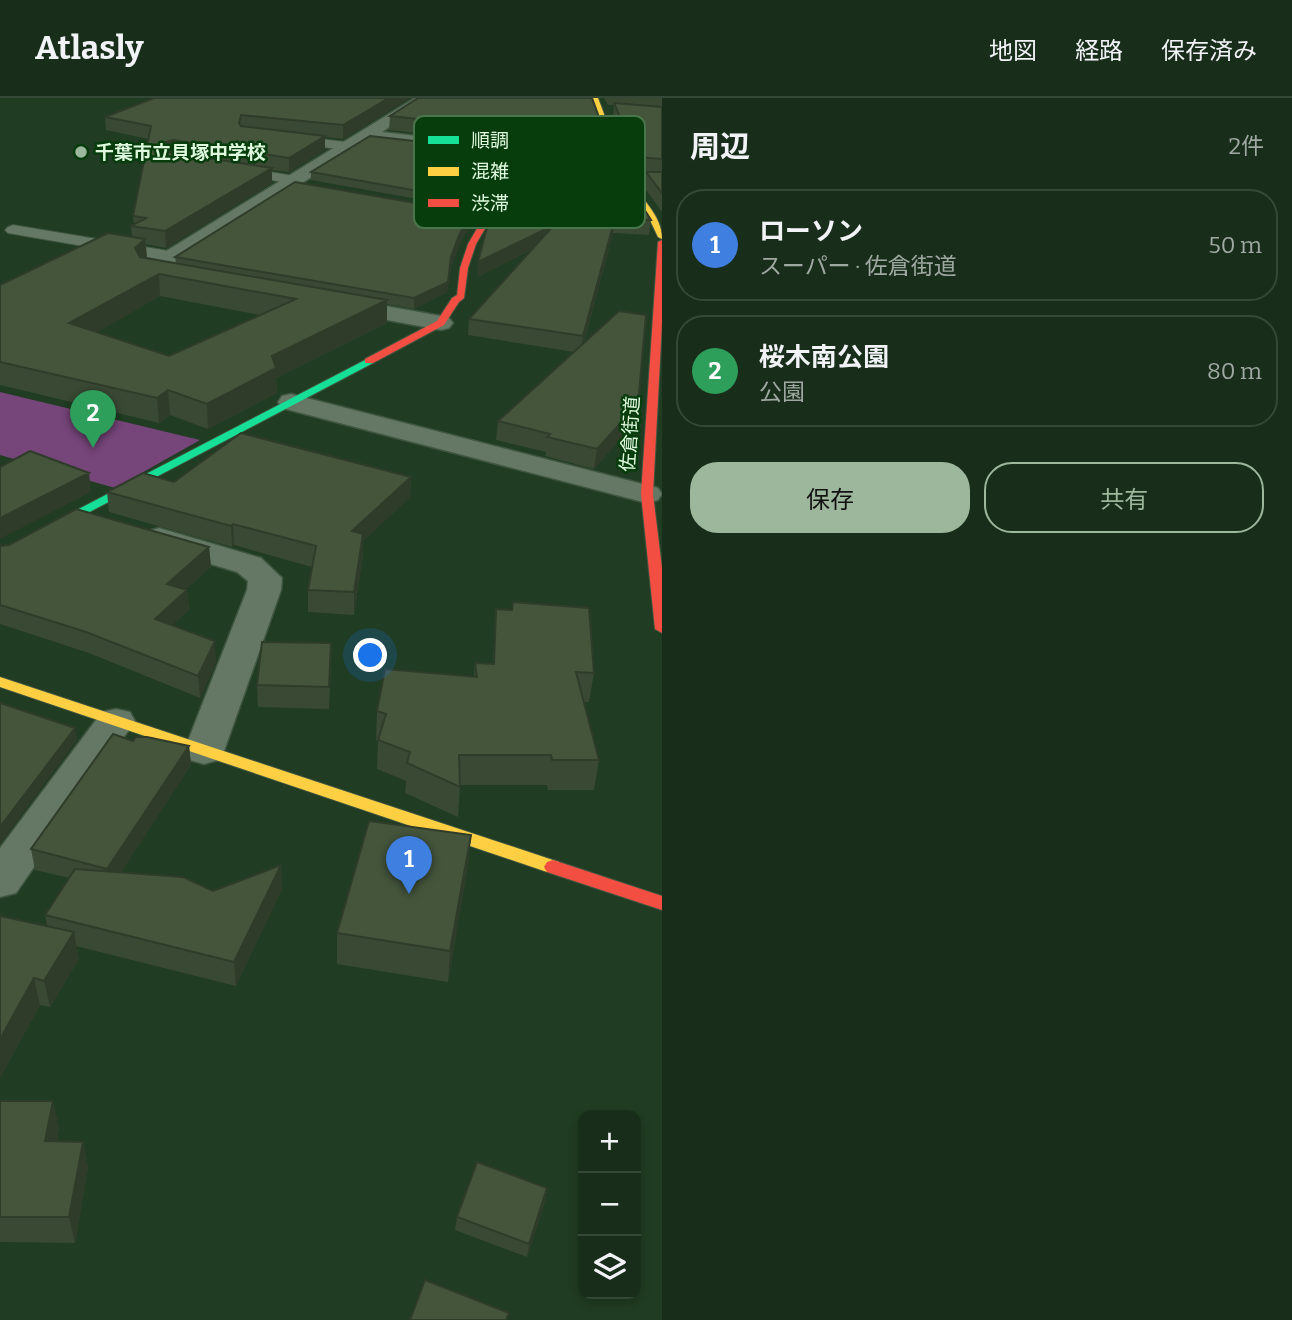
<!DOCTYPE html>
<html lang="ja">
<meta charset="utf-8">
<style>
body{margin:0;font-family:Bitter,"Noto Sans JP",serif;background:#253927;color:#f1f3f6}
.controls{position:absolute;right:21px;bottom:21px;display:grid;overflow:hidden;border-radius:14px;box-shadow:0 4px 10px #0003}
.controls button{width:63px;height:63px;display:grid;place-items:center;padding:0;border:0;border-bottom:2px solid #364939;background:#182d1a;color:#f1f3f6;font:35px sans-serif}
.you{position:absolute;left:371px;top:558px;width:24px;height:24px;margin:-18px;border:5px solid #fff;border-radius:50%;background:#1a73e8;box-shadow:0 0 0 10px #1a73e833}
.badge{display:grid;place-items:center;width:46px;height:46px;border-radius:50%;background:#9cb79c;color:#fff;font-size:23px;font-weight:700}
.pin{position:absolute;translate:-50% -58px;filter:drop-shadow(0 2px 4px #0008)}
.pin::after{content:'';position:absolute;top:37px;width:24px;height:21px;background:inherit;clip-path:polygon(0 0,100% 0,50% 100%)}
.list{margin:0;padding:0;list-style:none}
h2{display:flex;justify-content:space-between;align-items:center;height:91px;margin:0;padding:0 28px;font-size:30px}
h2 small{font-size:23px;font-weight:400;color:#9fa8a2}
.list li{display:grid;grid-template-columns:46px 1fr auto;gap:21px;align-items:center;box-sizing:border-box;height:112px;margin:0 14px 14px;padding:0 14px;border:2px solid #364939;border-radius:28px}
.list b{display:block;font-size:26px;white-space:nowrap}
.list p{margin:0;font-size:23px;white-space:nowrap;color:#9fa8a2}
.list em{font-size:23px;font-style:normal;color:#9fa8a2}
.actions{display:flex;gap:14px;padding:21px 28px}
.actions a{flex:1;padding:16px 0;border:2px solid #9cb79c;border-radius:28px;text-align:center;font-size:24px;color:#9cb79c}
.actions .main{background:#9cb79c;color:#111}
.icon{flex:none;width:38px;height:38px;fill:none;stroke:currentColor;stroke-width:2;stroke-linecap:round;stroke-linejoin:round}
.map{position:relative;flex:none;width:662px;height:1222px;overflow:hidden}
header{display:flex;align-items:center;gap:42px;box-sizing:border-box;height:98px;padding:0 35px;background:#182d1a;border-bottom:2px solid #364939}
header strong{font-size:33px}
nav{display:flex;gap:38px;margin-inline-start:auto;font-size:24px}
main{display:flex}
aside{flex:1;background:#182d1a}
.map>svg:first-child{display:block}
</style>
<header>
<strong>Atlasly</strong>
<nav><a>地図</a><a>経路</a><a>保存済み</a></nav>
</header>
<main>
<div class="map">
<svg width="662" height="1222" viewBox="0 0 662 1222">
<rect width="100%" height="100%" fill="#203c22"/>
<path fill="#76457a" d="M 0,294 L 200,342 L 115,390 L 0,357 Z"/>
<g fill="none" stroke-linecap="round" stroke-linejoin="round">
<g stroke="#3f5540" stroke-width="2">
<path id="lane" d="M 287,37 L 346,44 L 352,48 L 346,52 L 283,44 L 281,41 Z
M 233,68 L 295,78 L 302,82 L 295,86 L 228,75 L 228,69 Z
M 13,127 L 169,153 L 177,158 L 169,163 L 8,135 L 5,132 L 8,129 Z"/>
</g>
<g stroke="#3f5540" stroke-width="3">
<path id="street" d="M 415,0 L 432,0 L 382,34 L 515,49 L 578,49 L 586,54 L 578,59 L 515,59 L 369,42 L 170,170 L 196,174 L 199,179 L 196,184 C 180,188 158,181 142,178 L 139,173 L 142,168 Z
M 626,76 L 662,78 L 662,88 L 620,85 L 617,81 L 620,77 Z
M 336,199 L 441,218 L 449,220 L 453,225 L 449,230 L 441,232 L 328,211 L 325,206 L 328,201 Z
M 291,296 L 658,390 L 662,396 L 658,402 L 647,405 L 282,310 L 278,304 L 282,298 Z
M 159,430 L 261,460 L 282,480 L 281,492 L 224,653 L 218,662 L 204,666 L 190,662 L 184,653 L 247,492 L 248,483 L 237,474 L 148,447 L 143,440 L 148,433 Z
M 116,611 L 130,614 L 135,623 L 16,795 L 0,799 L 0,750 L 102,614 Z"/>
</g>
<g stroke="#3f5540" stroke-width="2">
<path id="fast" d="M 369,260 L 374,263 L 373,265 L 0,461 L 0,452 Z"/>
</g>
<g stroke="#3f5540" stroke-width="2">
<path id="slow" d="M 592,0 L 598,0 C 608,26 617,53 629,78 C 639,101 662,115 662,141 L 658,139 L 648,118 L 622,81 Z
M 0,579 L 559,764 L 562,769 L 559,774 L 547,774 L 0,589 Z"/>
</g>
<g stroke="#3f5540" stroke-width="2">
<path id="jam" d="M 515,52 L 518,54 L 510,88 L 476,146 L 468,170 L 464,200 L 459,204 L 444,227 L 373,265 L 365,265 L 365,261 L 437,223 L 452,200 L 457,197 L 460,170 L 468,146 L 502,88 L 512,54 Z
M 662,142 L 662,225 L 653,396 L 662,470 L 662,535 L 655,531 L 641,396 L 658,144 Z
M 553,762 L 662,798 L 662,812 L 547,774 L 544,769 L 547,764 Z"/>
</g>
<use href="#lane" fill="#657865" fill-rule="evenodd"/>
<use href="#street" fill="#657865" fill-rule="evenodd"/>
<use href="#fast" fill="#16e098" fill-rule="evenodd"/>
<use href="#slow" fill="#ffcf43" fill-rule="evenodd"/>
<use href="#jam" fill="#f24e42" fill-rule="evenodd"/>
</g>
<path fill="#3a4934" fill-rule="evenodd" d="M 410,0 L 343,41 L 325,39 L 325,52 L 289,74 L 272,72 L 272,85 L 166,150 L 146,146 L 147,160 L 176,165 L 175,159 L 472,124 L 460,145 L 451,169 L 447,194 L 414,211 L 387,206 L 387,225 L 276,280 L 277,295 L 208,331 L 170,317 L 159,325 L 0,287 L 0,187 L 132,139 L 131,128 L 134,126 L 133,118 L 148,41 L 106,32 L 105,19 ZM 160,198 L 260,217 L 169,258 L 97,234 Z
M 604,0 L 662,0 L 662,114 L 644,89 L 646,75 L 635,74 L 613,19 L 614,7 L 608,7 Z
M 390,18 L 604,33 L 602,47 L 515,46 L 389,32 Z
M 503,53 L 502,60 L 495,87 L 479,112 L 311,82 L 311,74 Z
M 617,69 L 651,122 L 649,137 L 613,135 L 584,245 L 638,306 L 635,325 L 594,371 L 545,358 L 546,354 L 496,342 L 498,323 L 574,254 L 468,237 L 469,221 L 531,152 L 477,179 Z
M 411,379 L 410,399 L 363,443 L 363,457 L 354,517 L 308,514 L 308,492 L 312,469 L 234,447 L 232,449 L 109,414 L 107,394 L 174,384 Z
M 0,448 L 209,449 L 211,469 L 185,492 L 187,492 L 189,512 L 172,527 L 216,564 L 200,600 L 89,555 L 0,526 Z
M 496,511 L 594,575 L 589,604 L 584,604 L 599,662 L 594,692 L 548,692 L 547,687 L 460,687 L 458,719 L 405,695 L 406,683 L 377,671 L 378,643 L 376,642 L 377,613 L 474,579 L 475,565 L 493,566 Z
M 331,567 L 329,611 L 258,609 L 257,587 Z
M 133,643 L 189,648 L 191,667 L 121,774 L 213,793 L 281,767 L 282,791 L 236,888 L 76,848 L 79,861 L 50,909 L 40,907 L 0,980 L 0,818 L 47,828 L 45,817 L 69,780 L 35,772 L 31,751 Z
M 471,737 L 468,767 L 448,884 L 337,866 L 337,835 Z
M 0,1003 L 59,1029 L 57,1043 L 83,1044 L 88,1070 L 75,1145 L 0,1144 Z
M 547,1090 L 545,1103 L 527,1159 L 455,1132 L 457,1119 Z"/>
<path fill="#303c2a" d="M 389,0 L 410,0 L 343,41 L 343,27 Z
M 325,38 L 325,52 L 289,74 L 289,60 Z
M 173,42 L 174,56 L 167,58 L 166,44 Z
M 503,53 L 502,60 L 495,87 L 479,112 L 480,104 Z
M 272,70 L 272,85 L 166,150 L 165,133 Z
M 473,115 L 472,124 L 460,145 L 451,169 L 447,194 L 414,211 L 414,200 L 451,159 L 460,135 Z
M 615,120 L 613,135 L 581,255 L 583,238 Z
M 554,127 L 553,141 L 477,179 L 478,164 Z
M 145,141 L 147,162 L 137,172 L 135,150 Z
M 159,176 L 160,198 L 72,249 L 69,225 Z
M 387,202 L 387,225 L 276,280 L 277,295 L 208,331 L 207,306 L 272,258 Z
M 168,292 L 170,317 L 159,325 L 157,300 Z
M 638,306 L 635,325 L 594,371 L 597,351 Z
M 89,375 L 91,394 L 0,441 L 0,420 Z
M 411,379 L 410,399 L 363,443 L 363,457 L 354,517 L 354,494 L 352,433 Z
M 233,426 L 234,447 L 232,449 L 231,428 Z
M 209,449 L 211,469 L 169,506 L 167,486 Z
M 187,492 L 189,512 L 157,541 L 155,521 Z
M 215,543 L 216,564 L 200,600 L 198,578 Z
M 75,630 L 77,642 L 0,746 L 0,729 Z
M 189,648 L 191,667 L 110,791 L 107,771 Z
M 471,737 L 468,767 L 448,884 L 450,853 Z
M 281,767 L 282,791 L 236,888 L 234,864 Z
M 74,834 L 79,861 L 50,909 L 44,883 Z
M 34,880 L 40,907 L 0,980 L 0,941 Z
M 53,1003 L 59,1029 L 52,1069 L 45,1043 Z
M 83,1044 L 88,1070 L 75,1145 L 69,1119 Z
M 547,1090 L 545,1103 L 527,1159 L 529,1146 Z"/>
<path fill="#44553c" stroke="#303c2a" stroke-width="2" fill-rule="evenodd" d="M 154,0 L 389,0 L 343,27 L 241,17 L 239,25 L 241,28 L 325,38 L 289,60 L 173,42 L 166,44 L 167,54 L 272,70 L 165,133 L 131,128 L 146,120 L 133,118 L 151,28 L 105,19 Z
M 418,0 L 592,0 L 604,33 L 516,32 L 390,18 Z
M 614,5 L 662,9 L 662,61 L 637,59 Z
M 370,38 L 503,53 L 495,79 L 480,104 L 311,74 Z
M 525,49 L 609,50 L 617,69 L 651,122 L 615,120 L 583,238 L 469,221 L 554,127 L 478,164 L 486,133 L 518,76 Z
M 646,74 L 662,74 L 662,95 Z
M 295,84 L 473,115 L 460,135 L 451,159 L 448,184 L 414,200 L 175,159 Z
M 108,135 L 145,141 L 135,150 L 140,159 L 387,202 L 272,258 L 276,270 L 207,306 L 168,292 L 157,300 L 0,264 L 0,187 ZM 159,176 L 296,201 L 169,258 L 69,225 Z
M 619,213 L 646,217 L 638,306 L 597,351 L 547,339 L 550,336 L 498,323 Z
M 241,335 L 411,379 L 352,433 L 363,436 L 354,494 L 308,492 L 316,448 L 233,426 L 231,428 L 107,394 L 143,375 L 174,384 Z
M 30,353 L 89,375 L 0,420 L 0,369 Z
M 76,411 L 209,449 L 167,486 L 187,492 L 155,521 L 215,543 L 198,578 L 86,534 L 0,507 L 0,448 L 9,447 Z
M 513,504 L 589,510 L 594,575 L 576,574 L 599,662 L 552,662 L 551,657 L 459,657 L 460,689 L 407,665 L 410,654 L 378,642 L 386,616 L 377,613 L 385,571 L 477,579 L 475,565 L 494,566 L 496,511 L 512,512 Z
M 262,544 L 331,545 L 329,589 L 257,587 Z
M 0,605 L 75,630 L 0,729 Z
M 113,636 L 133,643 L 136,639 L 147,639 L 189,648 L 107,771 L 31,751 Z
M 369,723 L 471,737 L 450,853 L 337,835 Z
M 281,767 L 234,864 L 45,817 L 75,771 L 183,779 L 213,793 Z
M 0,818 L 74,834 L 44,883 L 34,880 L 0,941 Z
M 0,1003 L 53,1003 L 45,1043 L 83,1044 L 69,1119 L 0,1119 Z
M 477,1064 L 547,1090 L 529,1146 L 457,1119 Z
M 425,1182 L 509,1215 L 506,1222 L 410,1222 Z"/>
<circle fill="#9cb79c" stroke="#073c0c" stroke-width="2.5" cx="81" cy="54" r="7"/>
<g text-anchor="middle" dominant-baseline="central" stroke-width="5" stroke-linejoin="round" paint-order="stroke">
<g font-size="19" font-weight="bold" fill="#def9dd" stroke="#073c0c" text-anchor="start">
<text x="95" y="54">千葉市立貝塚中学校</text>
</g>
<g font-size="19" fill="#def9dd" stroke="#073c0c">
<text transform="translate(630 336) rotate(-86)">佐倉街道</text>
</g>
</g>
<rect x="414" y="18" width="231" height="112" rx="10" fill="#073c0c" stroke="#48754b" stroke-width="2"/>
<rect x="428" y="38" width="31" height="8" fill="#16e098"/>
<rect x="428" y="69" width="31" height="9" fill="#ffcf43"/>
<rect x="428" y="101" width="31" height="8" fill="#f24e42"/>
<g font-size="19" fill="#def9dd">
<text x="471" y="49">順調</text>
<text x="471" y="80">混雑</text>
<text x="471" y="112">渋滞</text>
</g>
</svg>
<div class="controls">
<button>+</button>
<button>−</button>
<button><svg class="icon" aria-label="layers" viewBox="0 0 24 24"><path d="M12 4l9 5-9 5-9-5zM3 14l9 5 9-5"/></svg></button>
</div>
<div class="you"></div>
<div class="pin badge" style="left:409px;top:796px;background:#3f7fe0">1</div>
<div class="pin badge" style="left:93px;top:350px;background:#2e9e5b">2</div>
</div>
<aside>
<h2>周辺<small>2件</small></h2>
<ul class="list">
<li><span class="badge" style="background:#3f7fe0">1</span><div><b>ローソン</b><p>スーパー · 佐倉街道</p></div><em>50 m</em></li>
<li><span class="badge" style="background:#2e9e5b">2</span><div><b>桜木南公園</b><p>公園</p></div><em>80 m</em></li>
</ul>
<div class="actions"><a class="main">保存</a><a>共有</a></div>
</aside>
</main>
